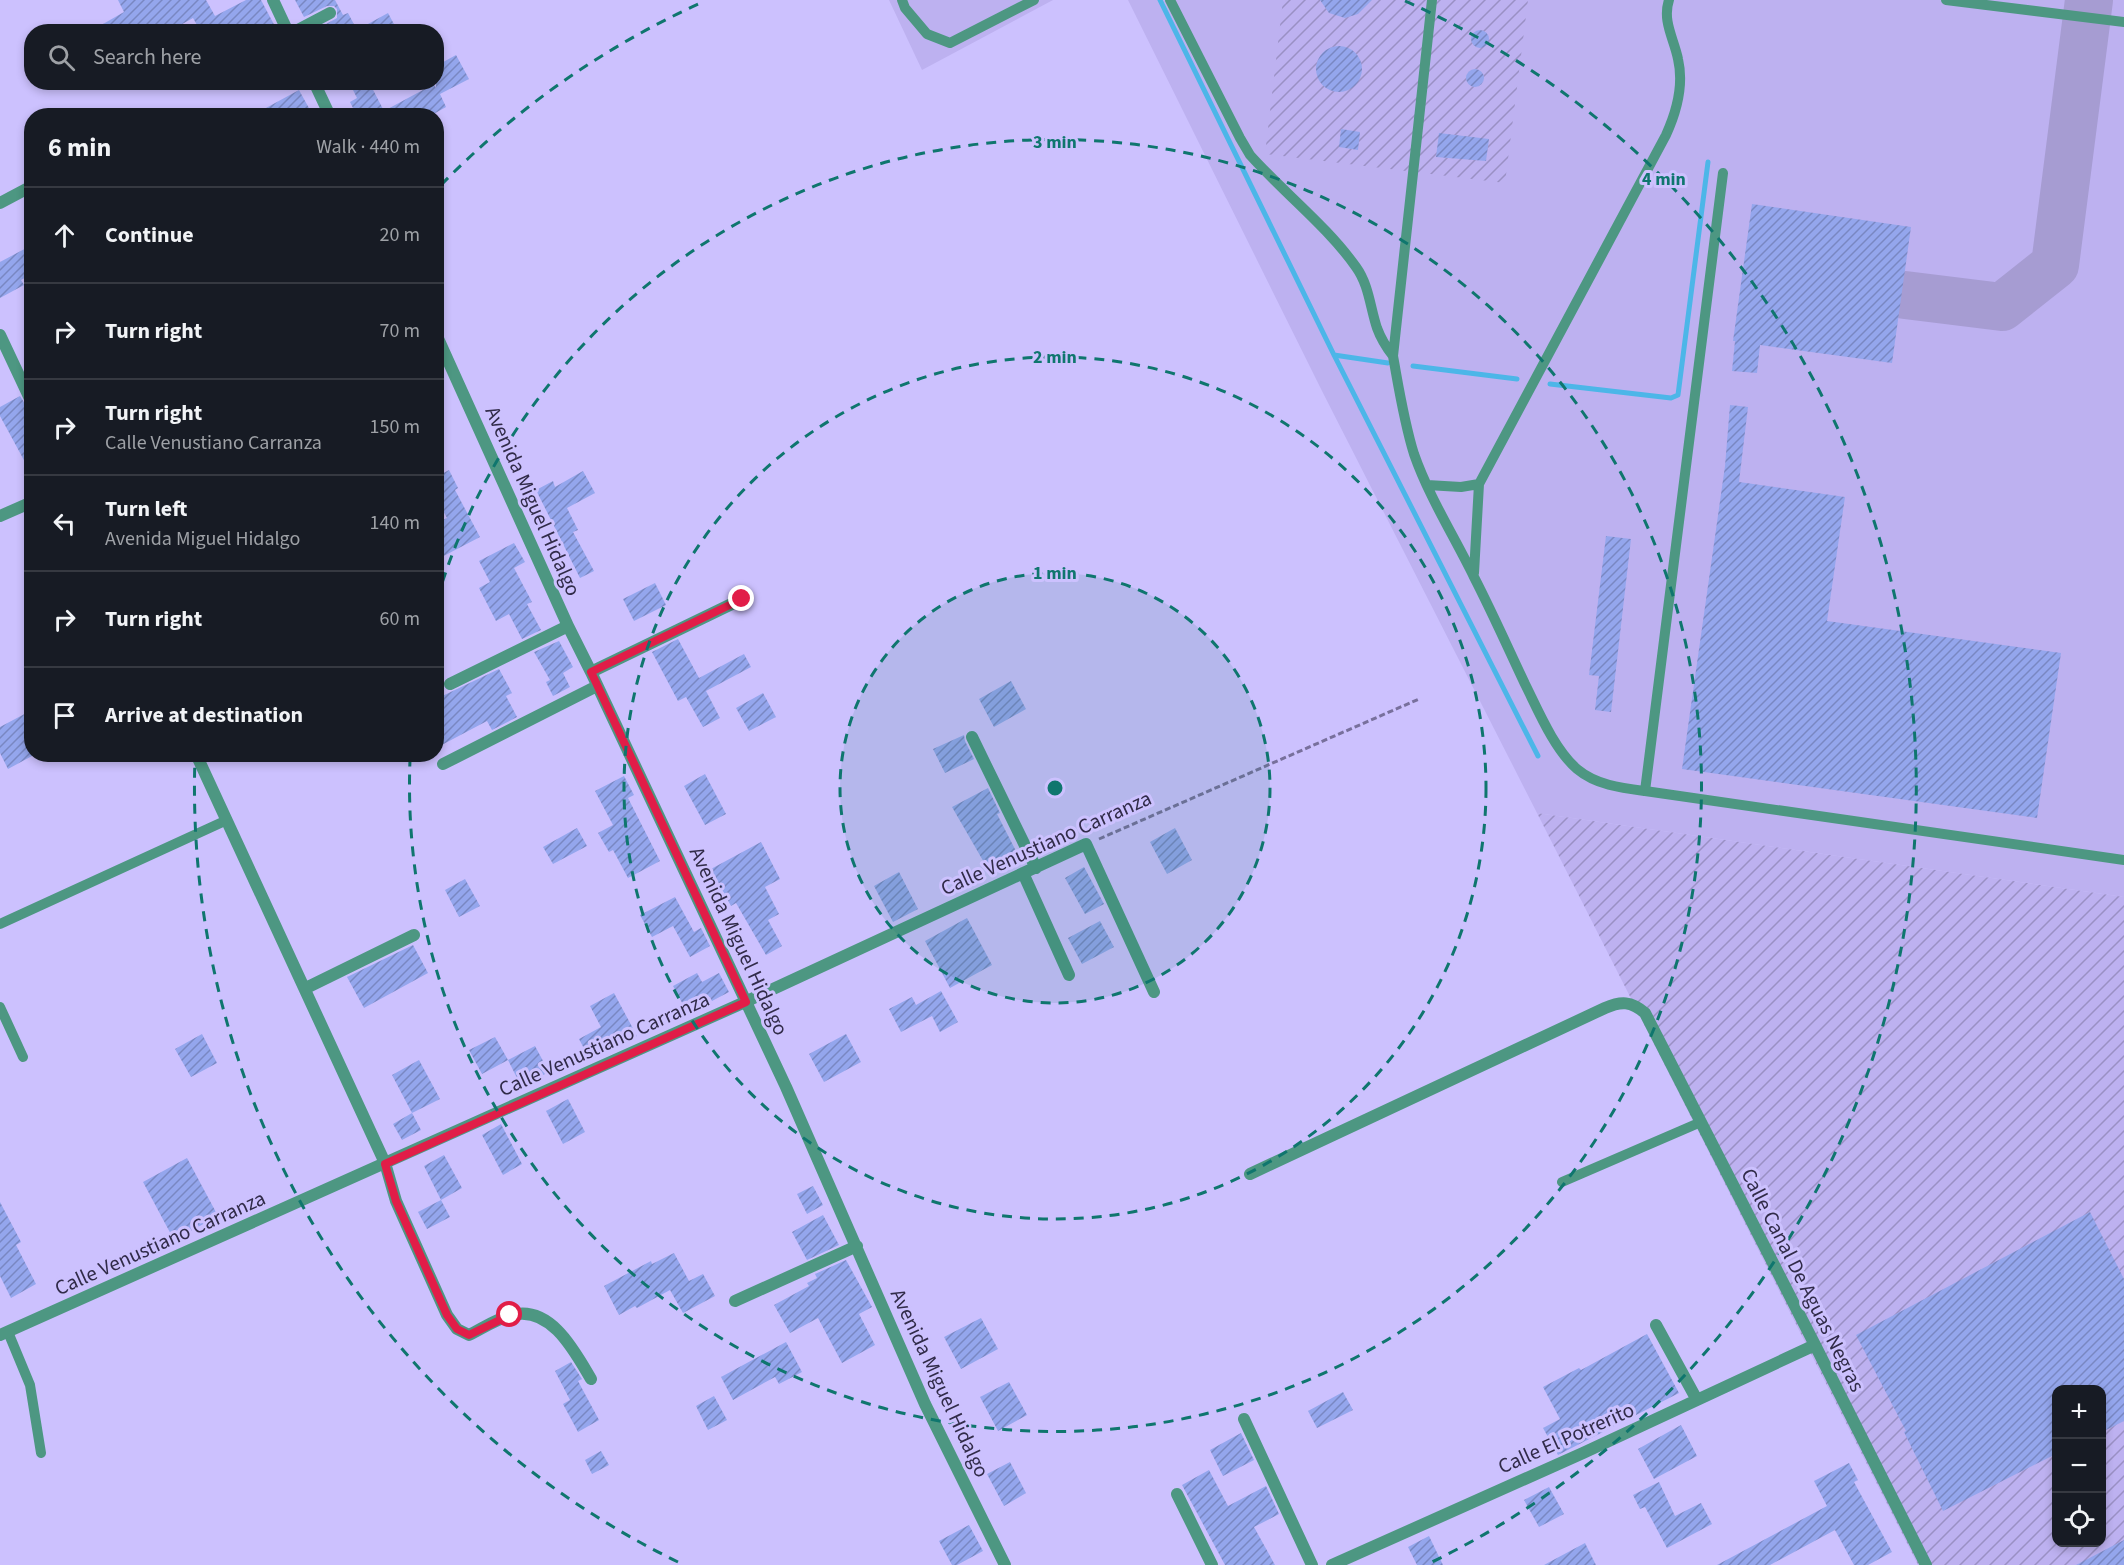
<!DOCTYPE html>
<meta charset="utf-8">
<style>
body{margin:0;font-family:"Source Sans 3",sans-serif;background:#242831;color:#f1f3f6}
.controls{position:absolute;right:18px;bottom:18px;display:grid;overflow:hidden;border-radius:12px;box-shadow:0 3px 9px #0003}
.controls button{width:54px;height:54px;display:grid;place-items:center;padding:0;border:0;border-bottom:2px solid #363941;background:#171b24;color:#f1f3f6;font:30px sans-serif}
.stop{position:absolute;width:18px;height:18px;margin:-14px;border:4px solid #e11d48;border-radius:50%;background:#fff}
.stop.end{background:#e11d48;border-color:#fff;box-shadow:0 2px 6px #0008}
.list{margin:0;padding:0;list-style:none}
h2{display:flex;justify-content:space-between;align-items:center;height:78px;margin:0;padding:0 24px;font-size:26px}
h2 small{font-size:20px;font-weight:400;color:#9ea1a6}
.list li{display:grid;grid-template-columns:39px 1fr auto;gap:18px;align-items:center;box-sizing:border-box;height:96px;padding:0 24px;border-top:2px solid #363941}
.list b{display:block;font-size:22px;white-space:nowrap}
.list p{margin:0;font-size:20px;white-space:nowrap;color:#9ea1a6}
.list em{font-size:20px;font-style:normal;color:#9ea1a6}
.icon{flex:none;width:33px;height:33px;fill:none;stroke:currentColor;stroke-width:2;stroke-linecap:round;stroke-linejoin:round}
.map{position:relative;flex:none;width:2124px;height:1565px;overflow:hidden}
.search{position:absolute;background:#171b24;box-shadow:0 3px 9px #0003;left:24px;top:24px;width:420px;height:66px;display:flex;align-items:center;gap:15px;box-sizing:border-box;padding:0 21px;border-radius:24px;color:#9ea1a6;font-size:22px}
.panel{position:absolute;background:#171b24;box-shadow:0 3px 9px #0003;left:24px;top:108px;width:420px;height:654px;border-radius:24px}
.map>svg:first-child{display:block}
</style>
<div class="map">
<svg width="2124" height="1565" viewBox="0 0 2124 1565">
<defs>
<pattern id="industrial-furrows" width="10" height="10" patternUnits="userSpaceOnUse" patternTransform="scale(1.5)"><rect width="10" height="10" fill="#bdb1f0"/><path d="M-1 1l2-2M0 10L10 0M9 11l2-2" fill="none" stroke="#9a90c4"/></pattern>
<pattern id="building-hatch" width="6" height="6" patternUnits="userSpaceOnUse" patternTransform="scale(1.5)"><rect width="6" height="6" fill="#94a6ed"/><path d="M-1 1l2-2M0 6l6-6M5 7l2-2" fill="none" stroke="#7987c2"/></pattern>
</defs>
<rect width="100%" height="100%" fill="#ccc1fe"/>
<path fill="#bdb1f0" d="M 889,0 L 1053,0 L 922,70 Z
M 1128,0 L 2124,0 L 2124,897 L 1537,813 L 1322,391 Z"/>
<path fill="url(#industrial-furrows)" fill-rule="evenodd" d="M 1283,0 L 1528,0 L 1505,183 L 1265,154 Z
M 1537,813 L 2124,897 L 2124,1565 L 1918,1565 ZM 2056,1390 L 2102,1390 L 2102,1542 L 2056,1542 Z"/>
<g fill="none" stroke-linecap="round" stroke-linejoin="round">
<path stroke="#4cb6e8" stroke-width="5" d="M 1160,0 L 1334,355 L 1538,756
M 1334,355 L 1388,363
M 1413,366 L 1517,379
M 1550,384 L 1671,398 L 1678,395 L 1708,162"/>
<path stroke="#a69cd2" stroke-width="48" d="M 1905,295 L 2002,307 L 2055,265 L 2089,0"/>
</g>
<path fill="url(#building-hatch)" d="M 118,0 L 206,0 L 215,16 L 246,0 L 261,0 L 278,32 L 186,32 L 197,25 L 193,18 L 168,32 L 89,32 L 124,12 Z
M 295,0 L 335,0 L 343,15 L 348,13 L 357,30 L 388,13 L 395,26 L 385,32 L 318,32 L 317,29 L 337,18 L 337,9 L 334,6 L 327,6 L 304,17 Z
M 1320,0 L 1372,0 L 1358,14 L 1345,18 L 1329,13 Z
M1471 39a9 9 0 1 1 18 0a9 9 0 1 1-18 0Z
M1316 69a23 23 0 1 1 46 0a23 23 0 1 1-46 0Z
M 456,55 L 469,79 L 440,94 L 446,107 L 430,116 L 357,116 L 350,102 L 357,98 L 349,82 L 369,82 L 384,111 L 434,84 L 436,88 L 436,66 Z
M1466 78a9 9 0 1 1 18 0a9 9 0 1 1-18 0Z
M 299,90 L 310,110 L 301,116 L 251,116 Z
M 1341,129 L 1360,132 L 1358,150 L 1339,147 Z
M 1439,133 L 1489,139 L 1486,161 L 1436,157 Z
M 1752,204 L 1911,227 L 1892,363 L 1760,345 L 1757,373 L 1732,371 L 1735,341 L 1733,341 Z
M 32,245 L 32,274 L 21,280 L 24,285 L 0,298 L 0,262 Z
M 20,396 L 32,415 L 32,475 L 0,416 L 0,407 Z
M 1730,405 L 1748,407 L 1739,482 L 1845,497 L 1827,621 L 2061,653 L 2037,818 L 1682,769 L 1725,466 Z
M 449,470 L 458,488 L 455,490 L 480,537 L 436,560 L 436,523 L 447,518 L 436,498 L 436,477 Z
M 583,471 L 595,493 L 567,508 L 578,530 L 573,532 L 594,571 L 580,578 L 536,490 L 553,481 L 555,487 Z
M 1606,536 L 1631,539 L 1611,712 L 1595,710 L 1599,676 L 1589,675 Z
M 514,543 L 525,562 L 514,568 L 532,602 L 527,604 L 541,630 L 522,639 L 509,614 L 496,621 L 479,588 L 490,582 L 479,561 Z
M 655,583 L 666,605 L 634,621 L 623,599 Z
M 678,639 L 699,678 L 744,654 L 751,667 L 706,691 L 720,718 L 703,727 L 686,697 L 678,701 L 652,652 Z
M 559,641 L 573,667 L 563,673 L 570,687 L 553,696 L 546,682 L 550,680 L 534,652 Z
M 499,669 L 512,693 L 506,696 L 517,717 L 492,730 L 487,721 L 436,748 L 436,699 Z
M 1011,681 L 1026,709 L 994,727 L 979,699 Z
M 763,693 L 776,717 L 749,731 L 736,708 Z
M 32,710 L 32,756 L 8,769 L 0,753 L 0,727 Z
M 964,735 L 965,741 L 974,759 L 945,773 L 933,749 Z
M 705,774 L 726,814 L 705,825 L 684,786 Z
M 624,776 L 634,795 L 628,798 L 660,861 L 628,878 L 613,850 L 609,852 L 598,833 L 613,825 L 595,791 Z
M 988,788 L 1000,813 L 997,814 L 1018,855 L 989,871 L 952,807 Z
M 577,828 L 587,846 L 553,864 L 543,847 Z
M 1175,828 L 1192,860 L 1167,874 L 1150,842 Z
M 761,842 L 780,879 L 765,887 L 779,914 L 768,920 L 782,946 L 766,955 L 736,903 L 731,906 L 711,869 Z
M 1084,867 L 1104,904 L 1085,914 L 1065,878 Z
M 899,872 L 918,909 L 893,922 L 874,886 Z
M 465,879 L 480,906 L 459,917 L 445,890 Z
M 675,897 L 694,932 L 701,928 L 710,946 L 690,957 L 673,926 L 652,937 L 640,915 Z
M 967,918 L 992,965 L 950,988 L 925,941 Z
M 1100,921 L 1114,947 L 1082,964 L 1068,938 Z
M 413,945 L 428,973 L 364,1008 L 347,977 Z
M 697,973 L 702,982 L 719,973 L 729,992 L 712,1001 L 710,997 L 686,1010 L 673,986 Z
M 941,991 L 958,1022 L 940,1032 L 932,1016 L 901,1032 L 889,1009 L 912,997 L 916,1005 Z
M 614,993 L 637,1036 L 590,1060 L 579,1039 L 601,1027 L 590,1006 Z
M 202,1034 L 217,1063 L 191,1077 L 175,1049 Z
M 846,1034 L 861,1062 L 824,1082 L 809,1054 Z
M 495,1037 L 508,1060 L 482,1074 L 469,1050 Z
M 535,1046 L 549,1072 L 521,1086 L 508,1060 Z
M 419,1060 L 440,1099 L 412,1113 L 392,1075 Z
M 568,1099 L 585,1132 L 563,1144 L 546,1111 Z
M 412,1113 L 421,1130 L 402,1140 L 393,1124 Z
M 501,1124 L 522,1164 L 503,1175 L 482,1135 Z
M 444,1155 L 462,1188 L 441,1200 L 424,1166 Z
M 187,1158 L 218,1216 L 174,1240 L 143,1182 Z
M 813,1186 L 823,1205 L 807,1214 L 797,1194 Z
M 441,1200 L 450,1217 L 427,1229 L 418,1212 Z
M 0,1202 L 21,1242 L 16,1245 L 36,1284 L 11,1298 L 0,1276 Z
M 2090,1212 L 2124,1279 L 2124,1421 L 2102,1432 L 2102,1389 L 2056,1389 L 2056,1454 L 1943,1511 L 1904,1432 L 1906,1431 L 1856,1335 Z
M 823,1215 L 839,1245 L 807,1260 L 792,1232 Z
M 674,1253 L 689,1281 L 703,1274 L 715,1296 L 683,1313 L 670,1290 L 637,1308 L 635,1306 L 619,1315 L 604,1286 L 651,1261 L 652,1264 Z
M 846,1260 L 872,1307 L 859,1314 L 875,1345 L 842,1363 L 818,1318 L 790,1333 L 774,1305 L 809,1286 L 807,1283 L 817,1278 L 815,1274 Z
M 981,1318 L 998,1349 L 961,1369 L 944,1337 Z
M 1647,1334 L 1679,1393 L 1558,1455 L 1543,1428 L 1560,1419 L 1543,1387 L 1579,1368 L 1581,1370 Z
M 786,1342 L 802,1372 L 779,1384 L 775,1377 L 733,1400 L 721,1377 Z
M 571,1362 L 582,1379 L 578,1381 L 599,1420 L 578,1432 L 563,1404 L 570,1400 L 555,1371 Z
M 1009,1382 L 1027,1415 L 998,1431 L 980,1397 Z
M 1343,1392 L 1353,1410 L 1317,1428 L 1308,1411 Z
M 714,1396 L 727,1420 L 708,1430 L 696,1406 Z
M 1681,1425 L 1697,1456 L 1654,1479 L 1638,1449 Z
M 1241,1433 L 1254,1460 L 1223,1476 L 1210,1450 Z
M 601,1451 L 609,1465 L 592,1474 L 585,1460 Z
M 1010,1462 L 1026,1493 L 1004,1506 L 987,1474 Z
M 1849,1463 L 1858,1480 L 1854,1482 L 1892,1552 L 1868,1565 L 1854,1565 L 1835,1530 L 1770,1565 L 1717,1565 L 1827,1506 L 1814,1481 Z
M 1209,1470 L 1228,1506 L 1266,1486 L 1279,1514 L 1254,1527 L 1275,1565 L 1225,1565 L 1182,1485 Z
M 1659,1482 L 1675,1516 L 1701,1503 L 1712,1524 L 1667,1548 L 1645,1507 L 1640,1509 L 1633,1495 Z
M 1549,1487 L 1564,1514 L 1539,1527 L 1524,1500 Z
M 969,1525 L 983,1551 L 957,1565 L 952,1565 L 939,1541 Z
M 1429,1536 L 1443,1565 L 1417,1565 L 1408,1547 Z
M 2124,1540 L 2124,1565 L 2076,1565 Z
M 1585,1543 L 1596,1565 L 1544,1565 Z"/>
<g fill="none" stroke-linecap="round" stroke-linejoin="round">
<path stroke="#78709c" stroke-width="3" stroke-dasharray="6 3" stroke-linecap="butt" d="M 1099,839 L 1419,699"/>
<path stroke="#4d9782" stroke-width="10" d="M 902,0 L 905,8 L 927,34 L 950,43 L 1034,0
M 1170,0 L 1240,138 L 1250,155 C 1284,193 1327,226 1356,267 C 1369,285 1370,307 1377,328 C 1381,339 1386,347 1393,356
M 1432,0 L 1393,356 C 1399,389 1404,422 1414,454 C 1429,497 1454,536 1474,577 C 1492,612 1508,648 1525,684 C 1538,710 1554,749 1577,769 C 1596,785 1621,788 1645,791 L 1723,173
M 1946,0 L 2124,22
M 1427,485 L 1461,487 L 1479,484 L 1666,135 C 1677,111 1684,85 1678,59 C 1674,39 1662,21 1669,0
M 1474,573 L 1479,484
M 1645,791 L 2124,860
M 0,924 L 227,820
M 0,1007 L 23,1057
M 1562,1182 L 1701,1122
M 8,1332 L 30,1385 L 41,1453"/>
<path stroke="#4d9782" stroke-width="12" d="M 273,0 L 288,32
M 294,32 L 330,13
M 314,82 L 330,116
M 0,203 L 32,186
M 436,334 L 568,626 L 591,672 L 786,1087 L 925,1404 L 1005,1565
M 0,335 L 32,403
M 0,516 L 32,502
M 591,672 L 742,599
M 450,684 L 568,626
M 972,737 L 1036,868
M 196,754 L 385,1163 L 396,1201 L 447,1315 L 457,1329 L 469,1335 C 483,1328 498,1318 512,1315 C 551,1305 575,1352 591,1379
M 443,764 L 597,686
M 1023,873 L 1069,975
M 306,988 L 414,935
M 1250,1174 L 1605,1008 C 1621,1001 1631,1001 1645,1013 L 1815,1345 L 1926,1565
M 735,1301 L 857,1246
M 1656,1325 L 1697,1400
M 0,1335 L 745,1002 L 1086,844 L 1154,992
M 1244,1419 L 1312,1565
M 1177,1494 L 1212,1565
M 1332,1565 L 1583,1453 L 1815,1345"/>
</g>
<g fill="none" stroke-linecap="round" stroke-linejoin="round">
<path stroke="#e11d48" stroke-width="8" d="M 510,1315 L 469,1335 L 457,1329 L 447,1315 L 396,1201 L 385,1164 L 746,1002 L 591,672 L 742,599"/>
</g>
<circle cx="1055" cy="788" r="215" fill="#0f766e" fill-opacity=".12"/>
<g fill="none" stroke="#0f766e" stroke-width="3" stroke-dasharray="10 8">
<circle cx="1055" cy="788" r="215"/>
<circle cx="1055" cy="788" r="431"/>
<path d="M437 599A646 646 0 1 1 410 760"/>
<path d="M678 1562A861 861 0 0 1 195 758M441 185A861 861 0 0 1 705 1M1405 1A861 861 0 0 1 1432 1562"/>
</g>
<g text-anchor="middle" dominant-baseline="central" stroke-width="6" stroke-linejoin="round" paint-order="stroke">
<g font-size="21" fill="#312b49" stroke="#ccc1fe">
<text transform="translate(533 501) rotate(66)">Avenida Miguel Hidalgo</text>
<text transform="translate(1046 843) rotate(-24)">Calle Venustiano Carranza</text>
<text transform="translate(739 941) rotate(65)">Avenida Miguel Hidalgo</text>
<text transform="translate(604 1044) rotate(-24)">Calle Venustiano Carranza</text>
<text transform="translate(160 1243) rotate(-24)">Calle Venustiano Carranza</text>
<text transform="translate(1803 1280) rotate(63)">Calle Canal De Aguas Negras</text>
<text transform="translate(940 1383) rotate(65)">Avenida Miguel Hidalgo</text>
<text transform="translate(1566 1438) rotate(-24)">Calle El Potrerito</text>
</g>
</g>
<circle cx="1055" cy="788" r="9" fill="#0f766e" stroke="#ccc1fe" stroke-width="3"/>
<g font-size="18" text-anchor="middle" font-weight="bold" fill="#0f766e" stroke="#ccc1fe" stroke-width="6" stroke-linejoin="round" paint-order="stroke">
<text x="1055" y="148">3 min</text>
<text x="1664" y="185">4 min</text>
<text x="1055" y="363">2 min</text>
<text x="1055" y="579">1 min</text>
</g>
</svg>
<div class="controls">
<button>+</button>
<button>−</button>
<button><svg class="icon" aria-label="locate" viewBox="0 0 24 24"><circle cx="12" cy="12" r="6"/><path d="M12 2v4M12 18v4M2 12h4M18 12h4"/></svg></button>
</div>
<div class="stop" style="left:510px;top:1315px"></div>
<div class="stop end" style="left:742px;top:599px"></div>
<div class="search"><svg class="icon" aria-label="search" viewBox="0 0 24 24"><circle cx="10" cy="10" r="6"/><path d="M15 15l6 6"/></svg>Search here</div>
<section class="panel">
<h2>6 min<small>Walk · 440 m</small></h2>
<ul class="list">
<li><svg class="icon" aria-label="ahead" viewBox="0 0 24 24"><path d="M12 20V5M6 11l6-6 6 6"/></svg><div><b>Continue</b></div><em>20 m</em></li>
<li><svg class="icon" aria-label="right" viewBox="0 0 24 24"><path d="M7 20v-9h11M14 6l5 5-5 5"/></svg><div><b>Turn right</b></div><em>70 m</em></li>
<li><svg class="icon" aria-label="right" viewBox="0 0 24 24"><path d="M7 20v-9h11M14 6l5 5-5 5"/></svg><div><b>Turn right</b><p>Calle Venustiano Carranza</p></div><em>150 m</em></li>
<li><svg class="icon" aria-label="left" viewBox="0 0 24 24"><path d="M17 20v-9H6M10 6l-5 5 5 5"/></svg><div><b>Turn left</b><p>Avenida Miguel Hidalgo</p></div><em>140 m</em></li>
<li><svg class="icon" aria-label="right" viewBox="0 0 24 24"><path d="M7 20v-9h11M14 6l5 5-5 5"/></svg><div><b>Turn right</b></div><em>60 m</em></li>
<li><svg class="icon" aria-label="arrive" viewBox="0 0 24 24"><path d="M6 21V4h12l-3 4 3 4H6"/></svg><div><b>Arrive at destination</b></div></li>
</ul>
</section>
</div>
